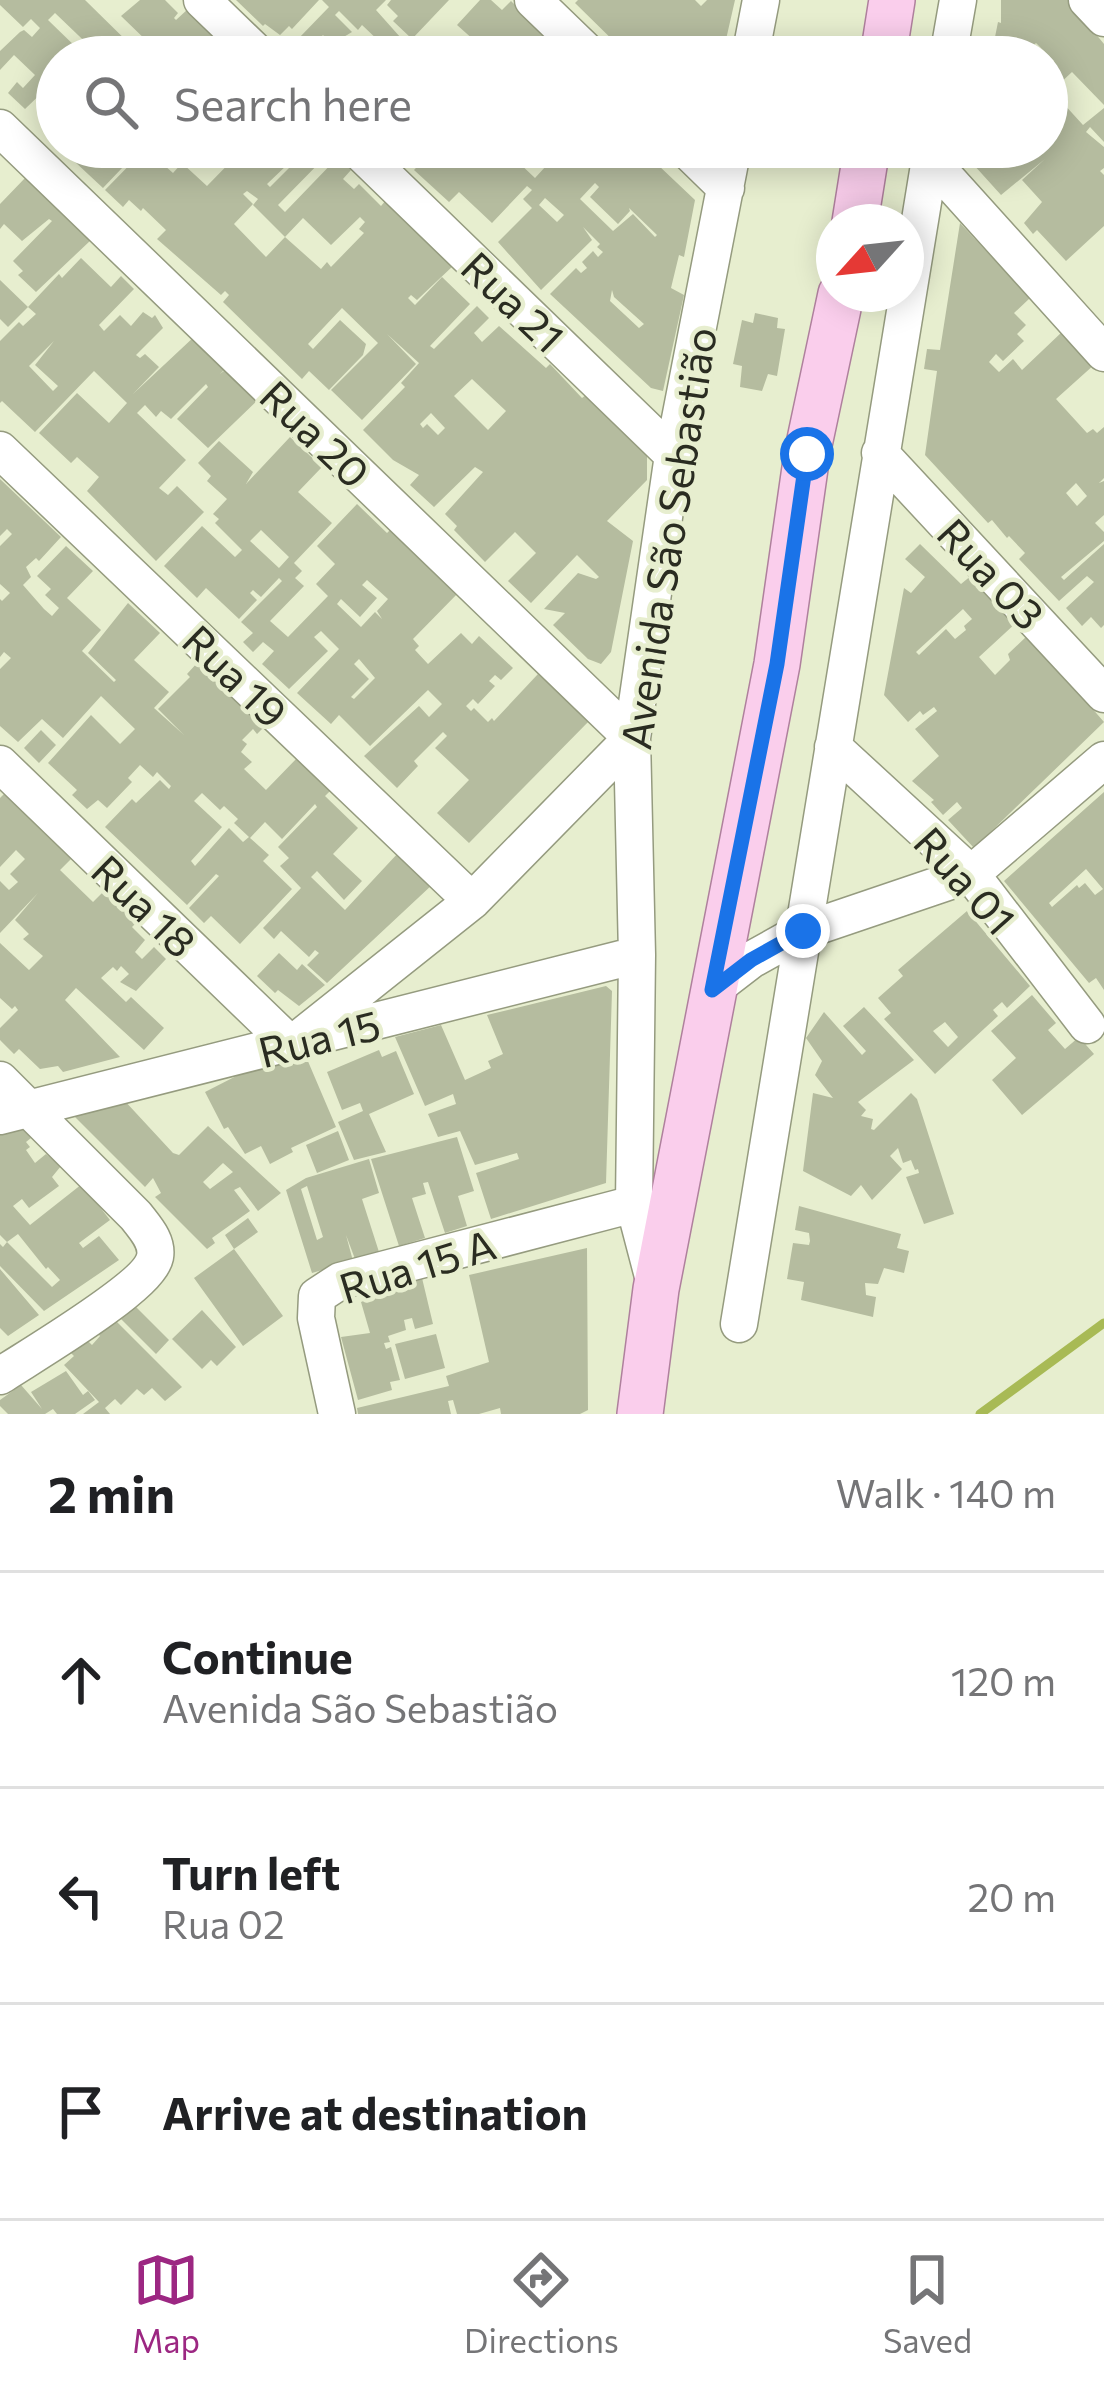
<!DOCTYPE html>
<meta charset="utf-8">
<style>
body{margin:0;font-family:Commissioner,sans-serif;background:#f6f6f6;color:#202124}
.compass{position:absolute;left:816px;top:204px;width:108px;height:108px;border-radius:50%;background:#fff;box-shadow:0 6px 30px #0003;rotate:243deg}
.stop{position:absolute;width:36px;height:36px;margin:-27px;border:9px solid #1a73e8;border-radius:50%;background:#fff}
.stop.end{background:#1a73e8;border-color:#fff;box-shadow:0 3px 12px #0008}
.list{margin:0;padding:0;list-style:none}
h2{display:flex;justify-content:space-between;align-items:center;height:156px;margin:0;padding:0 48px;font-size:51px}
h2 small{font-size:39px;font-weight:400;color:#757577}
.list li{display:grid;grid-template-columns:78px 1fr auto;gap:36px;align-items:center;box-sizing:border-box;height:216px;padding:0 48px;border-top:3px solid #e0e0e0}
.list b{display:block;font-size:45px;white-space:nowrap}
.list p{margin:0;font-size:39px;white-space:nowrap;color:#757577}
.list em{font-size:39px;font-style:normal;color:#757577}
.icon{flex:none;width:66px;height:66px;fill:none;stroke:currentColor;stroke-width:2;stroke-linecap:round;stroke-linejoin:round}
.map{position:relative;flex:none;width:1104px;height:1414px;overflow:hidden}
.search{position:absolute;background:#fff;box-shadow:0 6px 30px #0003;left:36px;right:36px;top:36px;height:132px;display:flex;align-items:center;gap:30px;box-sizing:border-box;padding:0 42px;border-radius:66px;color:#757577;font-size:45px}
.sheet{height:804px;background:#fff}
nav{display:flex;justify-content:space-around;align-items:center;box-sizing:border-box;height:168px;border-top:3px solid #e0e0e0;background:#fff;font-size:33px;color:#757577}
nav a{display:grid;justify-items:center;gap:6px}
nav .on{color:#9c2782}
.map>svg:first-child{display:block}
</style>
<div class="map">
<svg width="1104" height="1414" viewBox="0 0 1104 1414">
<rect width="100%" height="100%" fill="#e7eecf"/>
<g fill="none" stroke-linecap="round" stroke-linejoin="round">
<path stroke="#a8ba55" stroke-width="9" d="M 980,1414 L 1104,1323"/>
</g>
<path fill="#b5bc9f" fill-rule="evenodd" d="M 0,0 L 85,0 L 139,53 L 136,57 L 101,57 L 55,13 L 48,20 L 81,52 L 85,49 L 94,57 L 57,57 L 57,92 L 50,85 L 25,109 L 8,93 L 17,82 L 23,88 L 35,75 L 14,55 L 0,70 L 0,51 L 20,32 L 24,30 L 32,37 L 40,28 L 31,19 L 23,27 L 0,5 Z
M 140,0 L 165,0 L 178,13 L 174,18 L 176,20 L 188,9 L 221,40 L 217,45 L 230,57 L 145,57 L 162,40 L 158,37 L 151,45 L 121,16 Z
M 236,0 L 319,0 L 292,29 L 289,26 L 280,35 L 265,24 L 263,26 Z
M 322,0 L 386,0 L 376,10 L 417,56 L 424,48 L 432,57 L 343,57 L 361,39 L 374,51 L 382,44 L 362,25 L 358,30 L 339,11 L 335,15 L 352,32 L 337,41 L 333,37 L 329,42 L 323,35 L 309,50 L 298,39 L 329,7 Z
M 391,0 L 449,0 L 412,39 L 393,21 L 398,16 L 387,5 Z
M 480,0 L 491,0 L 502,10 L 511,1 L 567,57 L 479,57 L 469,47 L 475,41 L 457,25 Z
M 578,0 L 695,0 L 701,6 L 707,0 L 735,0 L 722,57 L 630,57 L 575,3 Z
M 1001,0 L 1068,0 L 1104,44 L 1104,105 L 1072,72 L 1057,86 L 1067,97 L 1062,102 L 1083,125 L 1104,108 L 1104,142 L 1090,127 L 1086,132 L 1104,147 L 1104,168 L 1100,171 L 1104,175 L 1104,226 L 1066,261 L 1037,230 L 1033,234 L 1024,223 L 1042,202 L 1022,180 L 1045,159 L 1001,195 L 973,164 L 965,162 L 967,147 L 1047,147 L 1047,67 L 1054,61 L 1036,43 L 1021,57 L 991,57 L 998,22 L 1001,23 Z
M 59,147 L 76,147 L 97,167 L 118,147 L 142,147 L 103,188 Z
M 147,147 L 237,147 L 218,168 L 205,154 L 192,167 L 175,153 L 164,165 L 173,173 L 182,163 L 207,186 L 245,147 L 272,147 L 288,164 L 267,184 L 270,187 L 310,147 L 327,147 L 331,151 L 278,205 L 285,212 L 338,157 L 351,170 L 343,179 L 354,189 L 359,184 L 381,206 L 386,200 L 454,265 L 417,300 L 411,295 L 408,298 L 415,305 L 442,277 L 470,304 L 430,346 L 434,349 L 477,306 L 489,318 L 474,333 L 482,342 L 499,326 L 546,368 L 550,364 L 582,398 L 586,395 L 647,453 L 647,480 L 607,521 L 633,541 L 611,652 L 601,664 L 588,659 L 553,625 L 565,613 L 544,609 L 578,573 L 596,579 L 599,577 L 577,555 L 531,603 L 508,581 L 536,553 L 515,532 L 485,562 L 454,530 L 457,526 L 445,514 L 483,472 L 475,467 L 434,507 L 410,485 L 419,475 L 393,460 L 363,430 L 405,387 L 401,383 L 419,363 L 387,334 L 416,364 L 362,420 L 331,390 L 378,343 L 342,308 L 308,344 L 313,349 L 340,320 L 366,344 L 363,355 L 329,390 L 309,371 L 302,379 L 223,302 L 229,295 L 225,291 L 221,295 L 157,239 L 166,230 L 143,208 L 141,211 L 129,200 L 123,207 L 105,190 ZM 247,191 L 258,199 L 253,205 L 285,237 L 303,218 L 331,245 L 360,217 L 365,222 L 359,229 L 364,233 L 331,267 L 327,262 L 321,269 L 285,237 L 266,257 L 234,224 L 253,204 L 243,194 ZM 472,379 L 506,411 L 488,430 L 454,396 ZM 431,413 L 445,428 L 438,435 L 427,424 L 423,428 L 420,424 Z
M 444,147 L 639,147 L 695,200 L 684,257 L 679,255 L 671,288 L 684,295 L 663,391 L 651,388 L 550,294 L 576,268 L 581,273 L 587,268 L 582,262 L 593,251 L 598,257 L 603,252 L 597,247 L 600,244 L 583,227 L 592,240 L 541,290 L 498,242 L 532,208 L 523,199 L 532,190 L 527,186 L 492,223 L 459,192 L 449,202 L 414,170 L 430,153 L 435,158 ZM 527,148 L 546,166 L 535,178 L 516,160 ZM 595,183 L 599,187 L 590,197 L 618,224 L 630,211 L 629,208 L 657,235 L 655,237 L 633,214 L 613,231 L 580,199 ZM 545,198 L 564,215 L 557,222 L 539,205 ZM 612,290 L 614,297 L 644,324 L 639,328 L 610,301 Z
M 26,177 L 91,240 L 36,292 L 18,275 L 23,271 L 13,261 L 52,221 L 49,219 L 22,241 L 4,224 L 0,229 L 0,204 Z
M 960,223 L 1030,298 L 1014,313 L 1026,325 L 1017,334 L 1024,341 L 1003,361 L 996,354 L 989,362 L 999,372 L 1013,359 L 1022,370 L 1063,331 L 1095,364 L 1056,399 L 1087,433 L 1093,429 L 1097,433 L 1104,427 L 1104,478 L 1099,483 L 1104,481 L 1104,515 L 1095,523 L 1104,532 L 1104,541 L 1061,577 L 1064,580 L 1104,544 L 1104,625 L 1101,628 L 1091,617 L 1082,626 L 1066,608 L 1094,582 L 1087,576 L 1059,601 L 1019,559 L 1025,553 L 1009,536 L 1007,538 L 992,520 L 988,523 L 925,455 L 937,371 L 924,369 L 927,349 L 940,350 ZM 1076,483 L 1087,496 L 1077,506 L 1066,493 Z
M 81,258 L 111,287 L 121,276 L 134,289 L 99,325 L 104,331 L 120,315 L 131,326 L 143,312 L 152,318 L 155,315 L 163,328 L 136,355 L 140,358 L 145,354 L 159,367 L 133,394 L 196,335 L 228,366 L 220,374 L 229,367 L 260,398 L 208,448 L 177,419 L 208,387 L 206,384 L 171,419 L 161,411 L 156,417 L 145,405 L 137,413 L 186,460 L 159,488 L 168,495 L 177,486 L 204,512 L 156,561 L 87,491 L 99,477 L 77,457 L 71,463 L 39,433 L 77,393 L 109,423 L 127,403 L 94,371 L 35,432 L 2,401 L 0,403 L 0,341 L 19,322 L 23,326 L 36,314 L 28,307 L 59,274 L 62,278 ZM 54,341 L 35,365 L 58,386 L 53,391 L 29,366 Z
M 0,280 L 28,307 L 8,327 L 0,319 Z
M 755,313 L 778,318 L 777,328 L 785,329 L 777,376 L 768,374 L 762,391 L 740,387 L 742,366 L 733,364 L 742,320 L 753,323 Z
M 290,437 L 322,467 L 298,492 L 332,523 L 294,563 L 302,571 L 295,578 L 304,586 L 270,621 L 288,637 L 328,596 L 316,584 L 335,564 L 317,546 L 357,504 L 387,533 L 392,528 L 460,591 L 413,639 L 419,646 L 415,650 L 428,664 L 461,633 L 472,644 L 479,636 L 513,668 L 501,680 L 495,675 L 489,681 L 495,686 L 478,704 L 473,699 L 466,706 L 471,711 L 474,708 L 488,722 L 492,718 L 494,721 L 538,674 L 555,690 L 557,687 L 591,719 L 469,843 L 437,813 L 469,780 L 435,748 L 447,736 L 443,732 L 414,761 L 418,766 L 397,788 L 364,756 L 419,706 L 429,717 L 442,704 L 428,690 L 370,746 L 339,715 L 331,724 L 297,693 L 339,649 L 321,631 L 314,637 L 328,651 L 289,689 L 262,664 L 274,651 L 263,642 L 253,652 L 243,642 L 253,633 L 241,622 L 282,581 L 279,578 L 261,597 L 253,590 L 250,593 L 257,600 L 239,619 L 206,588 L 197,598 L 164,566 L 202,526 L 235,557 L 242,550 L 215,523 L 219,519 L 213,514 L 227,499 L 207,481 L 211,476 L 198,463 L 219,441 L 253,472 L 246,484 ZM 261,530 L 289,557 L 279,568 L 250,541 ZM 367,580 L 388,599 L 377,611 L 382,619 L 375,612 L 361,627 L 337,604 L 341,599 L 360,617 L 377,598 L 362,585 ZM 359,659 L 375,678 L 354,699 L 351,697 L 369,679 L 354,664 Z
M 0,479 L 61,537 L 39,561 L 36,558 L 26,567 L 31,577 L 23,585 L 44,609 L 52,616 L 59,608 L 45,595 L 51,589 L 37,576 L 66,546 L 93,571 L 67,598 L 101,630 L 82,651 L 114,682 L 116,680 L 88,653 L 128,603 L 160,633 L 134,660 L 169,692 L 154,708 L 184,735 L 158,709 L 190,677 L 187,674 L 198,662 L 267,724 L 257,734 L 253,729 L 242,740 L 247,744 L 241,752 L 252,762 L 244,769 L 266,790 L 298,757 L 332,789 L 325,796 L 358,828 L 333,854 L 362,881 L 344,900 L 317,871 L 311,877 L 345,910 L 399,852 L 433,884 L 327,983 L 307,965 L 319,953 L 315,950 L 309,957 L 281,931 L 274,939 L 263,928 L 301,888 L 280,866 L 289,858 L 278,847 L 317,807 L 315,804 L 282,839 L 265,822 L 250,838 L 269,855 L 263,861 L 292,889 L 240,944 L 211,916 L 204,923 L 189,908 L 219,876 L 216,874 L 187,905 L 105,827 L 132,799 L 136,803 L 160,780 L 169,789 L 171,786 L 157,772 L 153,777 L 140,765 L 128,778 L 132,782 L 107,808 L 98,800 L 87,809 L 72,795 L 77,790 L 48,763 L 91,715 L 120,744 L 135,729 L 101,696 L 63,738 L 42,719 L 18,742 L 0,726 L 0,669 L 11,658 L 4,652 L 0,657 L 0,599 L 2,601 L 10,593 L 0,584 L 0,546 L 12,534 L 7,529 L 0,536 ZM 202,793 L 220,810 L 224,806 L 238,819 L 234,823 L 249,837 L 243,842 L 229,828 L 195,866 L 191,861 L 222,827 L 194,801 Z
M 920,544 L 961,584 L 972,575 L 1017,622 L 979,657 L 995,675 L 1010,660 L 1008,654 L 1028,635 L 1104,722 L 974,848 L 948,820 L 962,808 L 957,802 L 943,815 L 931,802 L 934,800 L 912,781 L 939,756 L 915,729 L 937,711 L 934,707 L 923,715 L 920,711 L 908,722 L 884,695 L 904,588 L 911,593 L 925,577 L 905,559 ZM 963,609 L 972,619 L 964,626 L 966,630 L 955,639 L 946,629 L 919,655 L 916,652 Z
M 41,730 L 56,745 L 39,763 L 24,748 Z
M 1104,792 L 1104,990 L 1096,978 L 1089,983 L 1004,881 ZM 1086,869 L 1103,889 L 1095,895 L 1085,883 L 1079,888 L 1077,885 L 1052,907 L 1049,903 Z
M 4,794 L 71,859 L 60,870 L 93,902 L 107,888 L 140,919 L 132,927 L 145,940 L 135,952 L 142,959 L 154,947 L 166,959 L 136,991 L 120,982 L 129,974 L 121,966 L 117,971 L 113,967 L 101,978 L 126,1002 L 131,997 L 164,1028 L 144,1050 L 76,988 L 65,1000 L 120,1057 L 63,1072 L 58,1066 L 40,1069 L 19,1049 L 14,1054 L 0,1040 L 0,1028 L 18,1010 L 15,1006 L 12,1009 L 0,998 L 0,943 L 29,970 L 43,956 L 23,939 L 29,934 L 15,920 L 38,893 L 0,933 L 0,881 L 9,890 L 18,882 L 10,874 L 25,859 L 16,850 L 0,867 L 0,798 Z
M 967,911 L 1030,986 L 1007,1008 L 1002,1002 L 993,1010 L 998,1016 L 935,1074 L 884,1019 L 891,1013 L 878,998 L 903,976 L 898,970 ZM 945,1022 L 958,1037 L 948,1047 L 933,1031 Z
M 279,953 L 297,970 L 302,964 L 325,985 L 299,1006 L 278,990 L 275,993 L 257,976 Z
M 606,986 L 612,991 L 606,1183 L 491,1219 L 476,1173 L 519,1159 L 517,1153 L 475,1165 L 460,1131 L 438,1137 L 428,1114 L 456,1104 L 453,1094 L 425,1106 L 395,1037 L 441,1025 L 465,1080 L 491,1068 L 488,1061 L 503,1054 L 487,1015 Z
M 1032,995 L 1056,1023 L 1048,1030 L 1065,1049 L 1079,1037 L 1094,1054 L 1022,1115 L 992,1080 L 1016,1058 L 991,1031 Z
M 864,1007 L 914,1060 L 858,1102 L 866,1110 L 861,1116 L 873,1119 L 871,1129 L 874,1130 L 911,1093 L 917,1099 L 954,1214 L 924,1224 L 906,1177 L 919,1173 L 918,1169 L 915,1170 L 911,1160 L 903,1163 L 898,1148 L 890,1156 L 902,1169 L 872,1200 L 861,1185 L 851,1196 L 803,1171 L 813,1093 L 833,1098 L 815,1075 L 822,1061 L 806,1038 L 824,1012 L 862,1055 L 866,1051 L 843,1026 Z
M 379,1050 L 382,1057 L 396,1051 L 414,1094 L 369,1114 L 386,1152 L 354,1160 L 338,1122 L 363,1111 L 360,1103 L 342,1110 L 327,1072 Z
M 307,1059 L 336,1127 L 291,1148 L 293,1152 L 270,1164 L 261,1146 L 245,1154 L 228,1127 L 224,1129 L 205,1092 L 250,1069 Z
M 123,1099 L 173,1153 L 179,1155 L 208,1126 L 281,1193 L 258,1211 L 240,1187 L 234,1190 L 250,1211 L 212,1238 L 215,1243 L 207,1249 L 155,1197 L 161,1193 L 153,1178 L 145,1187 L 69,1111 ZM 223,1163 L 233,1172 L 210,1189 L 203,1182 Z
M 17,1123 L 31,1138 L 26,1142 L 30,1147 L 26,1150 L 35,1163 L 46,1154 L 61,1166 L 52,1177 L 59,1186 L 29,1208 L 22,1199 L 13,1206 L 30,1225 L 82,1184 L 110,1220 L 79,1243 L 83,1248 L 99,1236 L 119,1260 L 44,1311 L 0,1266 L 0,1244 L 3,1247 L 7,1242 L 52,1287 L 60,1280 L 48,1267 L 46,1269 L 18,1234 L 7,1242 L 0,1235 L 0,1127 Z
M 338,1131 L 349,1160 L 317,1173 L 306,1145 Z
M 457,1137 L 474,1191 L 458,1196 L 467,1226 L 445,1233 L 428,1182 L 423,1183 L 426,1194 L 412,1198 L 425,1238 L 399,1246 L 371,1159 Z
M 369,1159 L 379,1193 L 362,1199 L 379,1252 L 355,1259 L 346,1235 L 353,1261 L 312,1273 L 286,1190 L 306,1178 ZM 307,1186 L 323,1237 L 317,1240 L 301,1189 Z
M 799,1206 L 901,1234 L 897,1248 L 909,1251 L 904,1273 L 884,1268 L 878,1284 L 865,1283 L 866,1295 L 876,1297 L 873,1317 L 801,1300 L 804,1282 L 787,1279 L 793,1243 L 809,1245 L 810,1241 L 809,1233 L 795,1230 Z
M 248,1218 L 258,1232 L 234,1249 L 283,1316 L 243,1346 L 194,1278 L 234,1249 L 225,1235 Z
M 587,1248 L 588,1410 L 580,1414 L 501,1414 L 500,1408 L 479,1414 L 457,1414 L 453,1400 L 448,1401 L 451,1414 L 358,1414 L 357,1408 L 449,1386 L 446,1376 L 489,1362 L 469,1275 Z
M 0,1269 L 39,1315 L 8,1336 L 0,1328 Z
M 422,1278 L 433,1324 L 415,1329 L 412,1318 L 404,1320 L 406,1330 L 388,1336 L 390,1342 L 384,1343 L 386,1349 L 391,1347 L 400,1380 L 390,1382 L 392,1390 L 358,1400 L 341,1337 L 370,1333 L 361,1302 Z
M 132,1303 L 169,1340 L 156,1354 L 117,1315 Z
M 202,1310 L 236,1347 L 217,1366 L 211,1360 L 202,1369 L 172,1339 Z
M 113,1318 L 182,1387 L 165,1401 L 152,1388 L 144,1395 L 137,1389 L 121,1405 L 115,1399 L 105,1408 L 110,1414 L 83,1414 L 99,1402 L 64,1365 L 74,1356 L 68,1350 L 85,1338 L 92,1345 L 100,1336 L 95,1330 Z
M 436,1334 L 445,1368 L 405,1379 L 395,1344 Z
M 66,1371 L 83,1395 L 88,1391 L 95,1400 L 75,1414 L 57,1414 L 53,1409 L 45,1414 L 8,1414 L 0,1406 L 0,1400 L 21,1385 L 42,1409 L 31,1392 Z"/>
<g fill="none" stroke-linecap="round" stroke-linejoin="round">
<g stroke="#959b7f" stroke-width="39">
<path id="minor" d="M 202,0 L 261,57
M 533,0 L 592,57
M 1087,0 L 1104,18
M 750,57 L 761,0
M 948,57 L 958,0
M 0,128 L 632,738
M 355,147 L 673,455
M 684,147 L 726,188
M 930,160 L 1104,353
M 0,450 L 472,901
M 880,453 L 1104,694
M 833,747 L 971,874 L 1087,1025
M 0,764 L 291,1045
M 712,990 L 751,960 L 803,931 L 971,874 L 1104,760
M 301,1037 L 472,901 L 632,738
M 0,1080 L 136,1216 C 145,1228 158,1241 155,1257 C 149,1287 30,1356 0,1376
M 0,1116 L 637,955
M 655,1284 L 634,1204 L 637,955 L 632,738 L 673,455 L 733,147
M 739,1324 L 932,147
M 337,1414 L 316,1318 L 317,1296 L 340,1281 L 634,1204"/>
</g>
<g stroke="#af809d" stroke-width="48">
<path id="major" d="M 883,57 L 892,0
M 855,222 L 867,147
M 640,1414 L 656,1289 L 777,664 L 807,454 L 841,294"/>
</g>
<use href="#minor" stroke="#fff" stroke-width="36"/>
<use href="#major" stroke="#faceec" stroke-width="45"/>
</g>
<g fill="none" stroke-linecap="round" stroke-linejoin="round">
<path stroke="#1a73e8" stroke-width="15" d="M 803,931 L 751,960 L 712,990 L 777,664 L 807,454"/>
</g>
<g text-anchor="middle" dominant-baseline="central" stroke-width="9" stroke-linejoin="round" paint-order="stroke">
<g font-size="42" fill="#2a2c21" stroke="#e7eecf">
<text transform="translate(514 301) rotate(44)">Rua 21</text>
<text transform="translate(316 433) rotate(44)">Rua 20</text>
<text transform="translate(667 538) rotate(-81)">Avenida São Sebastião</text>
<text transform="translate(992 573) rotate(47)">Rua 03</text>
<text transform="translate(236 675) rotate(44)">Rua 19</text>
<text transform="translate(966 880) rotate(48)">Rua 01</text>
<text transform="translate(145 905) rotate(44)">Rua 18</text>
<text transform="translate(319 1037) rotate(-14)">Rua 15</text>
<text transform="translate(417 1265) rotate(-17)">Rua 15 A</text>
</g>
</g>
</svg>
<svg class="compass" viewBox="-18 -18 36 36"><path d="M0-13l5 13h-10z" fill="#e53935"/><path d="M0 13l5-13h-10z" fill="#757577"/></svg>
<div class="stop" style="left:807px;top:454px"></div>
<div class="stop end" style="left:803px;top:931px"></div>
<div class="search"><svg class="icon" aria-label="search" viewBox="0 0 24 24"><circle cx="10" cy="10" r="6"/><path d="M15 15l6 6"/></svg>Search here</div>
</div>
<section class="sheet">
<h2>2 min<small>Walk · 140 m</small></h2>
<ul class="list">
<li><svg class="icon" aria-label="ahead" viewBox="0 0 24 24"><path d="M12 20V5M6 11l6-6 6 6"/></svg><div><b>Continue</b><p>Avenida São Sebastião</p></div><em>120 m</em></li>
<li><svg class="icon" aria-label="left" viewBox="0 0 24 24"><path d="M17 20v-9H6M10 6l-5 5 5 5"/></svg><div><b>Turn left</b><p>Rua 02</p></div><em>20 m</em></li>
<li><svg class="icon" aria-label="arrive" viewBox="0 0 24 24"><path d="M6 21V4h12l-3 4 3 4H6"/></svg><div><b>Arrive at destination</b></div></li>
</ul>
</section>
<nav>
<a class="on"><svg class="icon" aria-label="map" viewBox="0 0 24 24"><path d="M3 6l6-2 6 2 6-2v14l-6 2-6-2-6 2zM9 4v14M15 6v14"/></svg>Map</a>
<a><svg class="icon" aria-label="directions" viewBox="0 0 24 24"><path d="M12 3l9 9-9 9-9-9zM9 14v-3h6M13 9l2 2-2 2"/></svg>Directions</a>
<a><svg class="icon" aria-label="saved" viewBox="0 0 24 24"><path d="M7 4h10v16l-5-4-5 4z"/></svg>Saved</a>
</nav>
